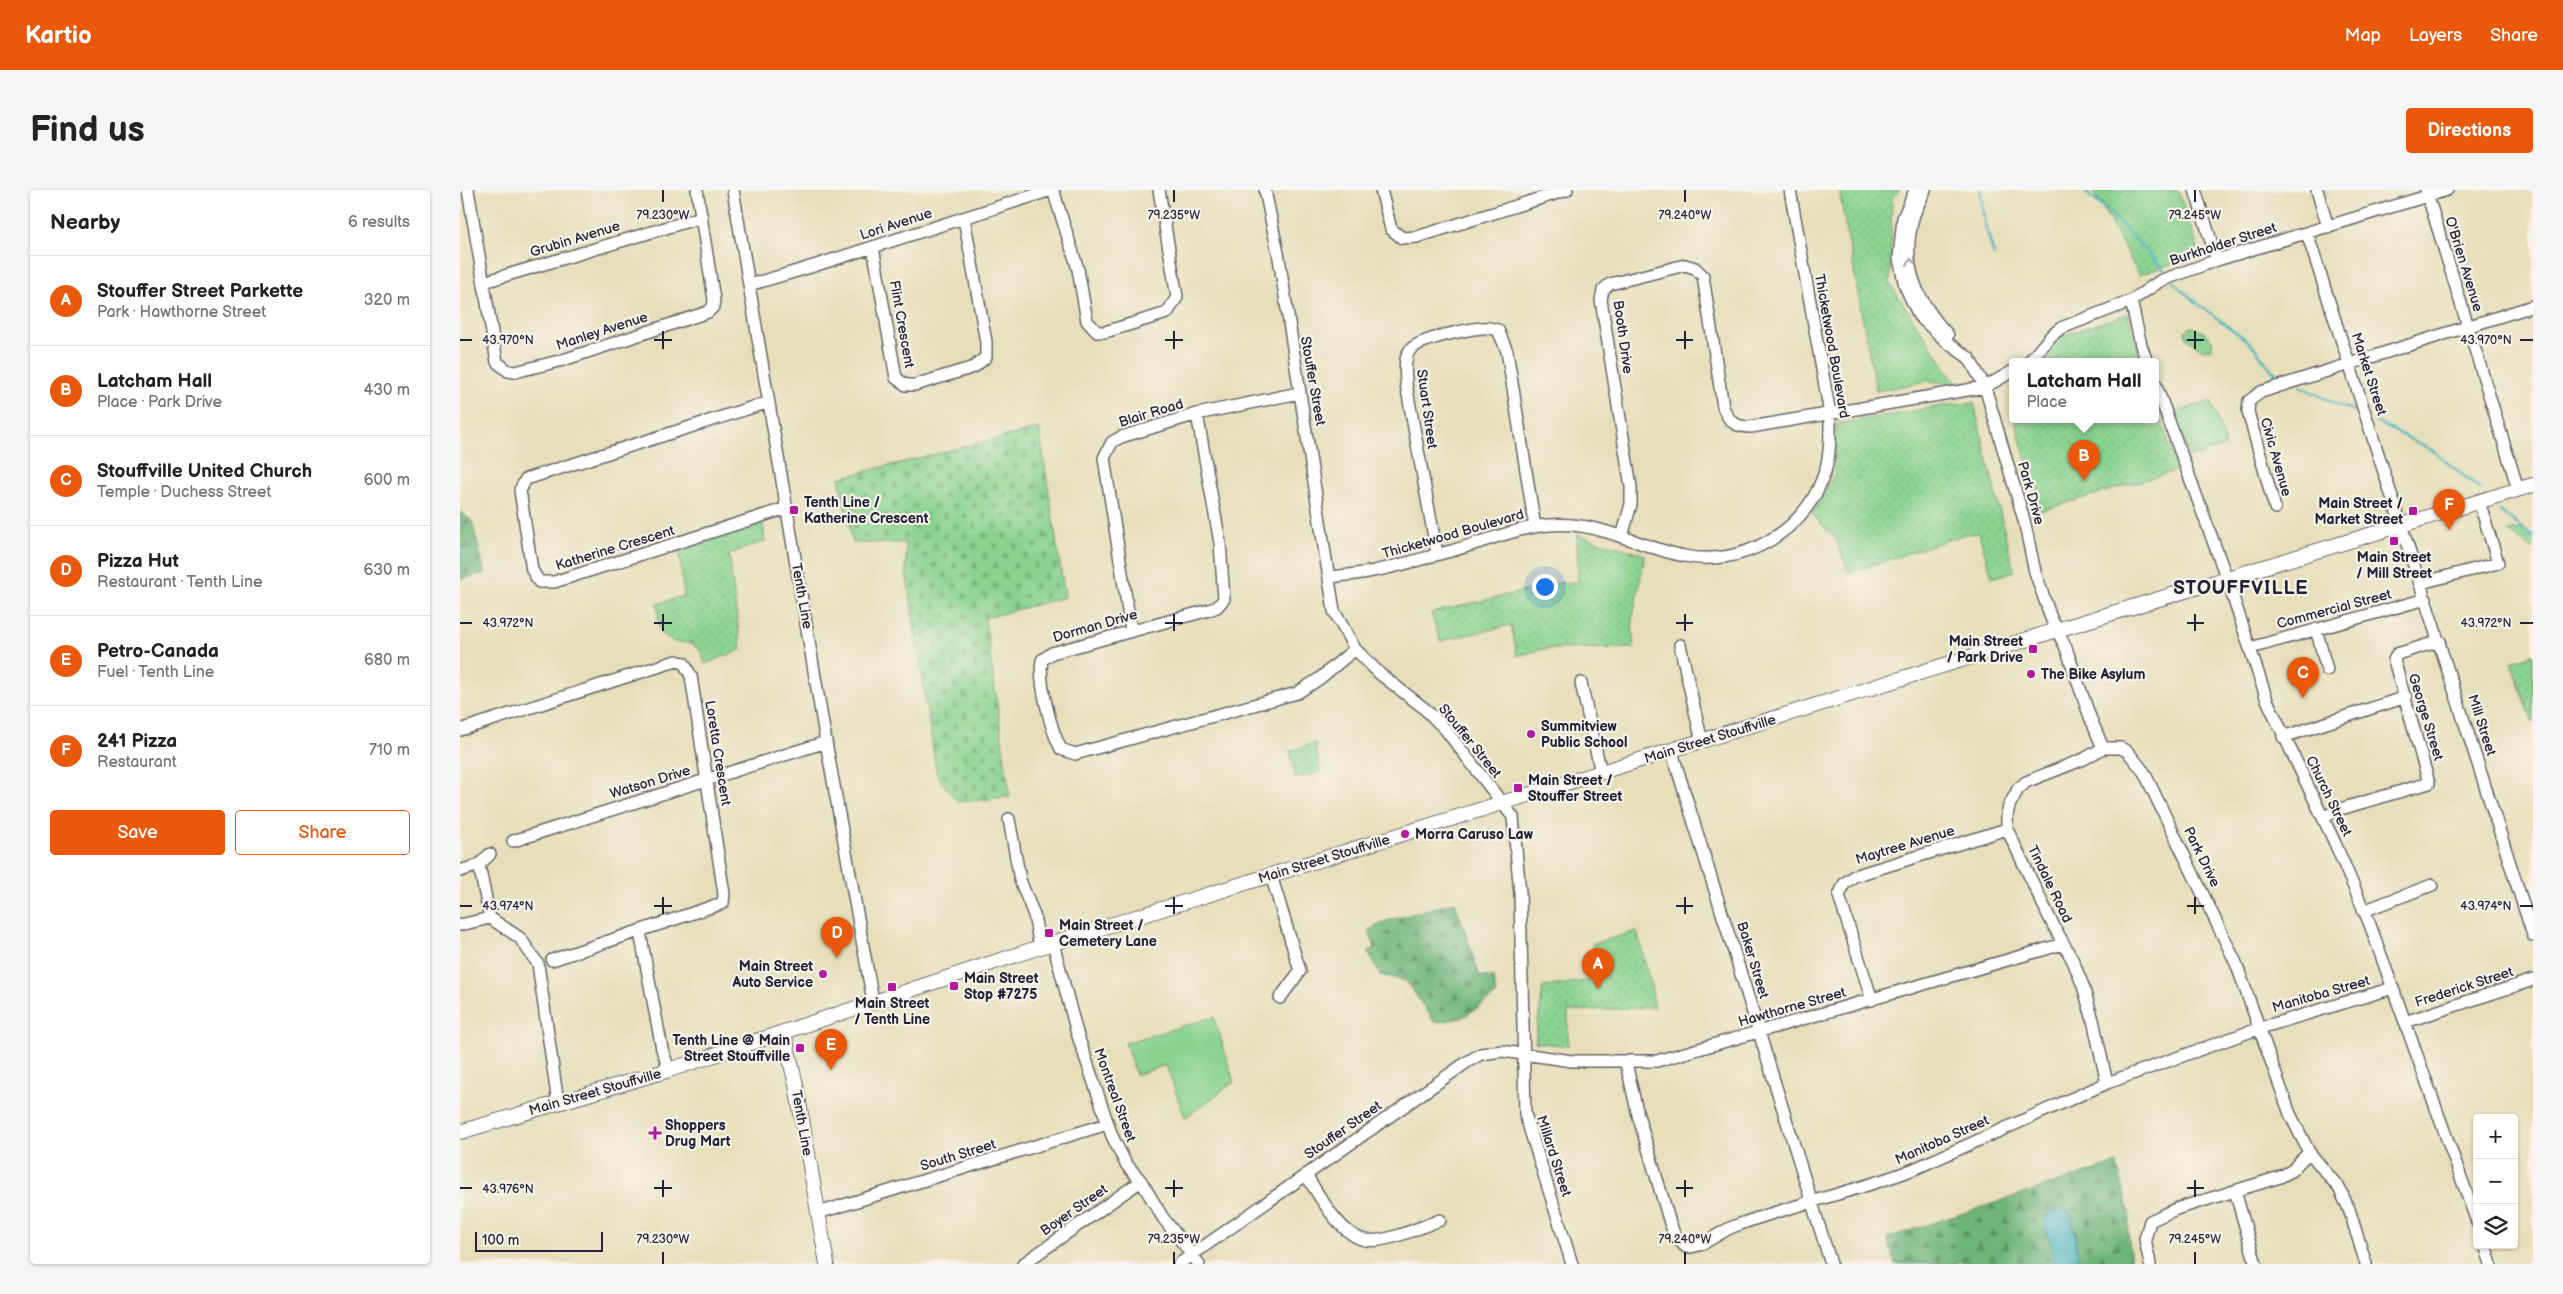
<!DOCTYPE html>
<meta charset="utf-8">
<style>
body{margin:0;font-family:"Balsamiq Sans",sans-serif;background:#f6f6f6;color:#222}
.controls{position:absolute;right:15px;bottom:15px;display:grid;overflow:hidden;border-radius:5px;box-shadow:0 1px 4px #0004}
.controls button{width:45px;height:45px;display:grid;place-items:center;padding:0;border:0;border-bottom:1px solid #e0e0e0;background:#fff;color:#222;font:25px sans-serif}
.scale{position:absolute;left:15px;bottom:12px;width:128px;box-sizing:border-box;padding-left:5px;border:2px solid #22223b;border-top:0;font-size:14px;line-height:18px;white-space:nowrap;color:#22223b;-webkit-text-stroke:4px #f7f3e8;paint-order:stroke}
.you{position:absolute;left:1084px;top:396px;width:18px;height:18px;margin:-12px;border:4px solid #fff;border-radius:50%;background:#1a73e8;box-shadow:0 0 0 8px #1a73e833}
.badge{display:grid;place-items:center;width:32px;height:32px;border-radius:50%;background:#ea580c;color:#fff;font-size:16px;font-weight:700}
.pin{position:absolute;translate:-50% -41px;filter:drop-shadow(0 1px 2px #0008)}
.pin::after{content:'';position:absolute;top:26px;width:18px;height:15px;background:inherit;clip-path:polygon(0 0,100% 0,50% 100%)}
.popup{position:absolute;left:1549px;top:168px;width:150px;height:65px;box-sizing:border-box;display:grid;place-content:center;border-radius:5px;background:#fff;filter:drop-shadow(0 1px 4px #0005);font-size:16px;white-space:nowrap;color:#767676}
.popup b{font-size:19px;color:#222}
.popup::after{content:'';position:absolute;left:50%;top:100%;margin-left:-10px;border:10px solid transparent;border-top-color:#fff}
.list{margin:0;padding:0;list-style:none}
h2{display:flex;justify-content:space-between;align-items:center;height:65px;margin:0;padding:0 20px;font-size:21px}
h2 small{font-size:16px;font-weight:400;color:#767676}
.list li{display:grid;grid-template-columns:32px 1fr auto;gap:15px;align-items:center;box-sizing:border-box;height:90px;padding:0 20px;border-top:1px solid #e0e0e0}
.list b{display:block;font-size:19px;white-space:nowrap}
.list p{margin:0;font-size:16px;white-space:nowrap;color:#767676}
.list em{font-size:16px;font-style:normal;color:#767676}
.actions{display:flex;gap:10px;padding:15px 20px}
.actions a{flex:1;padding:11px 0;border:1px solid #ea580c;border-radius:5px;text-align:center;font-size:18px;color:#ea580c}
.actions .main{background:#ea580c;color:#fff}
.icon{flex:none;width:28px;height:28px;fill:none;stroke:currentColor;stroke-width:2;stroke-linecap:round;stroke-linejoin:round}
.map{position:relative;flex:none;width:2073px;height:1074px;overflow:hidden;border-radius:5px}
header{display:flex;align-items:center;gap:30px;box-sizing:border-box;height:70px;padding:0 25px;background:#ea580c;color:#fff}
header strong{font-size:24px}
nav{display:flex;gap:28px;margin-inline-start:auto;font-size:18px}
.intro{display:flex;align-items:center;justify-content:space-between;box-sizing:border-box;height:120px;padding:0 30px}
h1{margin:0;font-size:35px}
.button{padding:12px 22px;border-radius:5px;background:#ea580c;color:#fff;font-size:18px;font-weight:700}
main{display:flex;gap:30px;padding:0 30px}
aside{flex:1;background:#fff;border-radius:5px;box-shadow:0 1px 4px #0004}
.map>svg:first-child{display:block}
</style>
<header>
<strong>Kartio</strong>
<nav><a>Map</a><a>Layers</a><a>Share</a></nav>
</header>
<div class="intro"><h1>Find us</h1><a class="button">Directions</a></div>
<main>
<aside>
<h2>Nearby<small>6 results</small></h2>
<ul class="list">
<li><span class="badge">A</span><div><b>Stouffer Street Parkette</b><p>Park · Hawthorne Street</p></div><em>320 m</em></li>
<li><span class="badge">B</span><div><b>Latcham Hall</b><p>Place · Park Drive</p></div><em>430 m</em></li>
<li><span class="badge">C</span><div><b>Stouffville United Church</b><p>Temple · Duchess Street</p></div><em>600 m</em></li>
<li><span class="badge">D</span><div><b>Pizza Hut</b><p>Restaurant · Tenth Line</p></div><em>630 m</em></li>
<li><span class="badge">E</span><div><b>Petro-Canada</b><p>Fuel · Tenth Line</p></div><em>680 m</em></li>
<li><span class="badge">F</span><div><b>241 Pizza</b><p>Restaurant</p></div><em>710 m</em></li>
</ul>
<div class="actions"><a class="main">Save</a><a>Share</a></div>
</aside>
<div class="map">
<svg width="2073" height="1074" viewBox="0 0 2073 1074">
<defs>
<pattern id="forest-firs" width="22" height="20" patternUnits="userSpaceOnUse" patternTransform="scale(1.25)"><rect width="22" height="20" fill="#6eb57a"/><path d="M5 1l3.5 6h-7zM16 11l3.5 6h-7z" fill="#5a9365"/></pattern>
<pattern id="cemetery-stones" width="16" height="16" patternUnits="userSpaceOnUse" patternTransform="scale(1.25)"><rect width="16" height="16" fill="#89d38f"/><path d="M2 7V4a2 2 0 0 1 4 0v3zM10 15v-3a2 2 0 0 1 4 0v3z" fill="#76b57c"/></pattern>
<pattern id="park-dots" width="8" height="8" patternUnits="userSpaceOnUse" patternTransform="scale(1.25)"><rect width="8" height="8" fill="#89d38f"/><path d="M2 2h.1M6 6h.1" fill="none" stroke="#76b57c" stroke-width="1.8" stroke-linecap="round"/></pattern>
</defs>
<rect width="100%" height="100%" fill="#f7f3e8"/>
<filter id="ink" filterUnits="userSpaceOnUse"><feTurbulence type="fractalNoise" baseFrequency=".02" numOctaves="2"/><feDisplacementMap in="SourceGraphic" scale="10" xChannelSelector="R" yChannelSelector="G"/><feConvolveMatrix kernelMatrix="1 2 1 2 8 2 1 2 1" color-interpolation-filters="sRGB"/></filter>
<filter id="wash" filterUnits="userSpaceOnUse"><feTurbulence type="fractalNoise" baseFrequency=".0096" numOctaves="4" result="noise"/><feDisplacementMap in="SourceGraphic" scale="20" xChannelSelector="R" yChannelSelector="G"/><feGaussianBlur stdDeviation="1.12" result="paint"/><feColorMatrix in="noise" values="0 0 0 0 0 0 0 0 0 0 0 0 0 0 0 0 0 1.4 0 .05"/><feComposite in="paint" operator="in"/></filter>
<g filter="url(#wash)">
<rect width="100%" height="100%" fill="#e7dfba"/>
<path fill="#89d38f" stroke="#567a65" d="M 1751,211 L 1766,256 L 1729,268 L 1713,223 Z
M 754,827 L 774,892 L 725,928 L 706,875 L 676,885 L 665,853 Z"/>
<path fill="url(#forest-firs)" stroke="#486c5a" d="M 0,322 L 12,331 L 25,383 L 0,389 Z
M 995,712 L 1020,786 L 1034,788 L 1036,805 L 1002,828 L 975,833 L 946,791 L 920,785 L 908,762 L 915,758 L 909,740 L 926,731 Z
M 1657,973 L 1670,1026 L 1668,1042 L 1671,1071 L 1658,1074 L 1502,1074 L 1501,1071 L 1493,1074 L 1435,1074 L 1427,1048 Z"/>
<path fill="url(#cemetery-stones)" stroke="#567a65" d="M 579,238 L 605,407 L 525,428 L 550,607 L 498,612 L 477,586 L 446,381 L 446,353 L 393,353 L 379,288 Z"/>
<path fill="url(#park-dots)" stroke="#567a65" d="M 1379,0 L 1440,0 L 1432,8 L 1430,94 L 1496,194 L 1468,191 L 1416,201 Z
M 1633,0 L 1718,0 L 1740,64 L 1679,85 Z
M 1668,124 L 1683,172 L 1577,172 L 1603,145 Z
M 1730,137 C 1737,137 1749,145 1753,152 L 1751,159 L 1743,160 L 1727,149 L 1725,141 Z
M 1695,210 L 1718,280 L 1580,321 L 1555,230 L 1695,230 Z
M 1514,213 L 1554,381 L 1532,388 L 1519,343 L 1506,344 L 1389,383 L 1376,350 L 1352,324 L 1374,284 L 1376,234 L 1487,215 Z
M 303,333 L 305,351 L 269,364 L 281,460 L 245,474 L 241,461 L 231,453 L 214,452 L 200,443 L 197,414 L 224,406 L 219,360 Z
M 2061,339 L 2073,346 L 2073,360 L 2048,341 Z
M 1117,345 L 1185,365 L 1172,431 L 1174,458 L 1084,459 L 1057,466 L 1051,435 L 980,451 L 971,423 L 1098,393 L 1118,392 Z
M 2073,464 L 2073,533 L 2051,472 Z
M 855,553 L 860,582 L 836,588 L 830,561 Z
M 1177,741 L 1192,800 L 1194,817 L 1108,821 L 1108,856 L 1075,852 L 1083,797 L 1141,789 L 1132,754 Z"/>
<path fill="#46b4c1" stroke="#346b7e" d="M 1595,1020 L 1605,1020 L 1612,1025 L 1619,1074 L 1594,1074 C 1596,1057 1583,1043 1585,1027 Z"/>
<g fill="none" stroke-linecap="round" stroke-linejoin="round">
<path stroke="#46b4c1" stroke-width="2.5" d="M 1520,0 L 1524,31 L 1534,65
M 1623,0 L 1649,22 L 1705,81
M 1713,91 C 1736,115 1763,132 1789,152 C 1802,163 1807,181 1824,188
M 1840,196 L 1883,217 L 1897,221
M 1916,232 L 1972,260 L 2020,299
M 2040,321 L 2073,347"/>
</g>
</g>
<g filter="url(#ink)">
<g fill="none" stroke-linecap="round" stroke-linejoin="round">
<g stroke="#676467" stroke-width="14">
<path id="minor" d="M 8,0 L 37,172 L 48,181 L 55,182 L 103,170 L 248,122 L 253,117 L 254,110 L 237,0
M 273,0 L 366,552 L 413,811
M 593,0 L 618,79 L 627,131 L 637,142 L 645,142 L 707,123 L 717,107 L 699,0
M 805,0 L 819,68 L 874,421 L 895,459 L 920,484 L 964,518 L 985,539 L 1053,627 L 1060,703 L 1065,924 L 1112,1074
M 921,0 L 931,39 L 942,48 L 957,47 L 1107,0
M 1455,0 L 1443,28 L 1439,68 L 1445,96 L 1459,126 L 1488,153 L 1509,168 L 1525,197 L 1564,330 L 1575,382 L 1591,428 L 1606,458 L 1630,527 L 1643,558
M 1465,0 C 1461,10 1454,21 1452,32 C 1441,78 1458,112 1488,145
M 1735,0 L 1757,70
M 1857,0 L 1868,37
M 1966,0 L 2058,299
M 1847,43 L 2073,745
M 413,57 L 436,188 L 446,195 L 455,195 L 514,177 L 526,167 L 526,152 L 504,28
M 24,92 L 242,27
M 289,95 L 344,79 L 591,0
M 1671,111 L 1681,155 L 1687,172
M 1569,172 L 1591,146 L 1601,138 L 1671,111 L 1700,91 L 1757,70 L 1987,0
M 1695,193 L 1767,389 L 1807,510 L 1874,651 L 1909,732 L 2017,1032
M 309,212 L 66,289 L 60,300 L 72,380 L 79,392 L 94,392 L 327,318
M 737,224 L 760,353 L 764,409 L 757,417 L 749,420 L 592,463 L 582,470 C 578,490 591,541 601,559 L 615,564 L 837,503 L 859,489 L 895,459
M 1815,318 L 1788,222 L 1789,211 L 1801,202 L 1829,193 L 2073,116
M 1162,347 L 1171,314 L 1171,297 L 1141,110 L 1143,100 L 1150,94 L 1225,75 L 1235,78 L 1243,86 L 1263,217 C 1269,232 1275,237 1291,237 L 1525,197 L 1553,181
M 977,364 L 946,194 C 946,184 943,168 950,160 C 959,149 1008,139 1023,138 C 1028,137 1033,139 1038,140 L 1047,161 L 1075,337
M 870,387 C 886,385 902,384 918,380 C 943,375 967,367 991,361 C 1024,352 1055,338 1089,335 C 1138,330 1178,357 1224,366 C 1281,378 1344,342 1363,287 C 1371,267 1370,245 1370,224 L 1330,0
M 1961,393 L 2038,373 L 2019,311
M 1856,439 L 1867,480
M 671,440 L 644,268 L 652,252 L 661,247 L 737,224 L 839,203
M 1220,455 L 1242,552
M 1790,458 L 1966,409
M 1121,493 L 1141,583
M 0,540 L 216,471 L 224,473 L 231,486 L 264,704 L 263,713 L 92,770
M 1823,547 L 1946,507
M 1212,562 L 1371,1074
M 1969,593 L 1934,470 L 1937,464 L 1980,451
M 1863,628 L 1877,620 L 1969,593
M 549,629 L 560,690 L 574,725 L 580,757
M 53,651 L 366,552
M 19,675 L 30,728
M 0,681 L 19,675 L 30,664
M 811,685 L 840,781 L 820,808
M 1903,721 L 1972,695
M 0,735 L 30,728 L 60,748 L 78,774 L 98,913
M 180,742 L 202,859 L 209,880
M 593,753 L 617,843 L 652,946 L 666,974 L 681,991 L 703,1028 L 739,1074
M 1412,810 L 1379,706 L 1384,694 L 1394,686 L 1547,639
M 1945,832 L 2073,790
M 1166,873 L 1178,925 L 1210,1033 L 1216,1048 L 1226,1057 C 1244,1058 1258,1042 1275,1036 C 1333,1014 1396,1002 1454,979 L 1647,893 L 1800,838 L 1933,798
M 1647,893 L 1633,830 L 1623,796 L 1613,771 L 1590,729 L 1547,639 L 1547,625 L 1549,616 L 1558,599 L 1566,592 L 1624,569 L 1643,558 L 1661,558 L 1668,562 L 1684,582 L 1776,773 L 1830,924 L 1849,962 L 1831,981 L 1820,987 L 1716,1019 L 1690,1031 L 1685,1049 L 1690,1074
M 1849,962 L 1879,998 L 1889,1019 L 1906,1074
M 846,985 C 859,1005 880,1045 905,1050 C 924,1054 961,1037 980,1030
M 1775,1001 L 1796,1074
M 358,1023 L 647,934
M 2025,1055 L 2031,1074
M 563,1074 L 681,991
M 719,1074 L 1007,872 L 1021,864 L 1042,861 L 1112,871 L 1197,871 L 1603,754"/>
</g>
<g stroke="#676467" stroke-width="16">
<path id="major" d="M 324,843 L 336,895 L 367,1074
M 0,942 L 209,880 L 580,757 L 1597,440 L 2073,295"/>
</g>
<use href="#minor" stroke="#fff" stroke-width="11"/>
<use href="#major" stroke="#fff" stroke-width="14"/>
</g>
<defs><path id="oneway-chevron" d="M-2-3.5L2.5 0L-2 3.5" fill="none" stroke-width="1.6" stroke-linecap="round" stroke-linejoin="round" transform="scale(1.25)"/></defs>
<use stroke="#9c9ca7" href="#oneway-chevron" transform="translate(1451 72) rotate(-97)"/>
</g>
<path fill="none" stroke="#22223b" stroke-width="2" d="M 203,0 L 203,12M 714,0 L 714,12M 1225,0 L 1225,12M 1735,0 L 1735,12M 203,141 L 203,159M 714,141 L 714,159M 1225,141 L 1225,159M 1735,141 L 1735,159M 0,150 L 12,150M 194,150 L 212,150M 705,150 L 723,150M 1216,150 L 1233,150M 1727,150 L 1744,150M 2060,150 L 2073,150M 203,424 L 203,441M 714,424 L 714,441M 1225,424 L 1225,441M 1735,424 L 1735,441M 0,433 L 12,433M 194,433 L 212,433M 705,433 L 723,433M 1216,433 L 1233,433M 1727,433 L 1744,433M 2060,433 L 2073,433M 203,707 L 203,724M 714,707 L 714,724M 1225,707 L 1225,724M 1735,707 L 1735,724M 0,716 L 12,716M 194,716 L 212,716M 705,716 L 723,716M 1216,716 L 1233,716M 1727,716 L 1744,716M 2060,716 L 2073,716M 203,990 L 203,1007M 714,990 L 714,1007M 1225,990 L 1225,1007M 1735,990 L 1735,1007M 0,998 L 12,998M 194,998 L 212,998M 705,998 L 723,998M 1216,998 L 1233,998M 1727,998 L 1744,998M 203,1062 L 203,1074M 714,1062 L 714,1074M 1225,1062 L 1225,1074M 1735,1062 L 1735,1074"/>
<g fill="#b5179e" stroke="#f7f3e8" stroke-width="2">
<rect x="329" y="315" width="10" height="10" rx="2.5"/>
<rect x="1948" y="316" width="10" height="10" rx="2.5"/>
<rect x="1929" y="346" width="10" height="10" rx="2.5"/>
<rect x="1568" y="454" width="10" height="10" rx="2.5"/>
<circle cx="1571" cy="484" r="5"/>
<circle cx="1071" cy="544" r="5"/>
<rect x="1053" y="593" width="10" height="10" rx="2.5"/>
<circle cx="945" cy="644" r="5"/>
<rect x="584" y="738" width="10" height="10" rx="2.5"/>
<circle cx="363" cy="784" r="5"/>
<rect x="489" y="791" width="10" height="10" rx="2.5"/>
<rect x="427" y="792" width="10" height="10" rx="2.5"/>
<rect x="335" y="853" width="10" height="10" rx="2.5"/>
<path d="M192.5 935.5h5v5h5v5h-5v5h-5v-5h-5v-5h5z"/>
</g>
<g text-anchor="middle" dominant-baseline="central" stroke-width="4.5" stroke-linejoin="round" paint-order="stroke">
<g font-size="14" fill="#22223b" stroke="#f7f3e8">
<text transform="translate(436 34) rotate(-18)">Lori Avenue</text>
<text transform="translate(115 49) rotate(-17)">Grubin Avenue</text>
<text transform="translate(1763 54) rotate(-18)">Burkholder Street</text>
<text transform="translate(2004 74) rotate(73)">O'Brien Avenue</text>
<text transform="translate(442 134) rotate(80)">Flint Crescent</text>
<text transform="translate(142 141) rotate(-18)">Manley Avenue</text>
<text transform="translate(1163 147) rotate(82)">Booth Drive</text>
<text transform="translate(1372 156) rotate(80)">Thicketwood Boulevard</text>
<text transform="translate(1909 184) rotate(72)">Market Street</text>
<text transform="translate(853 191) rotate(80)">Stouffer Street</text>
<text transform="translate(967 219) rotate(82)">Stuart Street</text>
<text transform="translate(691 223) rotate(-17)">Blair Road</text>
<text transform="translate(1816 267) rotate(74)">Civic Avenue</text>
<text transform="translate(1571 303) rotate(74)">Park Drive</text>
<text transform="translate(993 344) rotate(-16)">Thicketwood Boulevard</text>
<text transform="translate(155 358) rotate(-17)">Katherine Crescent</text>
<text transform="translate(342 406) rotate(80)">Tenth Line</text>
<text transform="translate(1874 419) rotate(-15)">Commercial Street</text>
<text transform="translate(635 436) rotate(-16)">Dorman Drive</text>
<text transform="translate(1966 527) rotate(73)">George Street</text>
<text transform="translate(2022 535) rotate(72)">Mill Street</text>
<text transform="translate(1250 549) rotate(-17)">Main Street Stouffville</text>
<text transform="translate(1010 551) rotate(51)">Stouffer Street</text>
<text transform="translate(258 563) rotate(81)">Loretta Crescent</text>
<text transform="translate(190 592) rotate(-17)">Watson Drive</text>
<text transform="translate(1869 606) rotate(64)">Church Street</text>
<text transform="translate(1445 655) rotate(-17)">Maytree Avenue</text>
<text transform="translate(1742 667) rotate(64)">Park Drive</text>
<text transform="translate(864 669) rotate(-17)">Main Street Stouffville</text>
<text transform="translate(1590 694) rotate(64)">Tindale Road</text>
<text transform="translate(1293 770) rotate(73)">Baker Street</text>
<text transform="translate(2004 797) rotate(-18)">Frederick Street</text>
<text transform="translate(1861 804) rotate(-16)">Manitoba Street</text>
<text transform="translate(1332 817) rotate(-16)">Hawthorne Street</text>
<text transform="translate(135 902) rotate(-16)">Main Street Stouffville</text>
<text transform="translate(655 905) rotate(70)">Montreal Street</text>
<text transform="translate(342 933) rotate(80)">Tenth Line</text>
<text transform="translate(883 940) rotate(-35)">Stouffer Street</text>
<text transform="translate(1482 950) rotate(-24)">Manitoba Street</text>
<text transform="translate(498 965) rotate(-17)">South Street</text>
<text transform="translate(1094 966) rotate(72)">Millard Street</text>
<text transform="translate(614 1020) rotate(-35)">Boyer Street</text>
</g>
<g font-size="14" font-weight="bold" fill="#22223b" stroke="#f7f3e8" text-anchor="start">
<text x="344" y="312">Tenth Line /<tspan x="344" dy="16">Katherine Crescent</tspan></text>
<text x="1943" y="313" text-anchor="end">Main Street /<tspan x="1943" dy="16">Market Street</tspan></text>
<text x="1934" y="367" text-anchor="middle">Main Street<tspan x="1934" dy="16">/ Mill Street</tspan></text>
<text x="1563" y="451" text-anchor="end">Main Street<tspan x="1563" dy="16">/ Park Drive</tspan></text>
<text x="1581" y="484">The Bike Asylum</text>
<text x="1081" y="536">Summitview<tspan x="1081" dy="16">Public School</tspan></text>
<text x="1068" y="590">Main Street /<tspan x="1068" dy="16">Stouffer Street</tspan></text>
<text x="955" y="644">Morra Caruso Law</text>
<text x="599" y="735">Main Street /<tspan x="599" dy="16">Cemetery Lane</tspan></text>
<text x="353" y="776" text-anchor="end">Main Street<tspan x="353" dy="16">Auto Service</tspan></text>
<text x="504" y="788">Main Street<tspan x="504" dy="16">Stop #7275</tspan></text>
<text x="432" y="813" text-anchor="middle">Main Street<tspan x="432" dy="16">/ Tenth Line</tspan></text>
<text x="330" y="850" text-anchor="end">Tenth Line @ Main<tspan x="330" dy="16">Street Stouffville</tspan></text>
<text x="205" y="935">Shoppers<tspan x="205" dy="16">Drug Mart</tspan></text>
</g>
<g font-size="19" font-weight="bold" letter-spacing="1" fill="#22223b" stroke="#f7f3e8">
<text x="1781" y="398">STOUFFVILLE</text>
</g>
</g>
<g font-size="12" text-anchor="middle" fill="#22223b" stroke="#f7f3e8" stroke-width="4.5" stroke-linejoin="round" paint-order="stroke">
<text x="203" y="29">79.230°W</text>
<text x="714" y="29">79.235°W</text>
<text x="1225" y="29">79.240°W</text>
<text x="1735" y="29">79.245°W</text>
<text x="2026" y="154">43.970°N</text>
<text x="48" y="154">43.970°N</text>
<text x="2026" y="437">43.972°N</text>
<text x="48" y="437">43.972°N</text>
<text x="2026" y="720">43.974°N</text>
<text x="48" y="720">43.974°N</text>
<text x="48" y="1003">43.976°N</text>
<text x="203" y="1053">79.230°W</text>
<text x="714" y="1053">79.235°W</text>
<text x="1225" y="1053">79.240°W</text>
<text x="1735" y="1053">79.245°W</text>
</g>
</svg>
<div class="controls">
<button>+</button>
<button>−</button>
<button><svg class="icon" aria-label="layers" viewBox="0 0 24 24"><path d="M12 4l9 5-9 5-9-5zM3 14l9 5 9-5"/></svg></button>
</div>
<div class="scale">100 m</div>
<div class="you"></div>
<div class="pin badge" style="left:1138px;top:799px">A</div>
<div class="pin badge" style="left:1624px;top:291px">B</div>
<div class="popup"><b>Latcham Hall</b>Place</div>
<div class="pin badge" style="left:1843px;top:508px">C</div>
<div class="pin badge" style="left:377px;top:768px">D</div>
<div class="pin badge" style="left:371px;top:880px">E</div>
<div class="pin badge" style="left:1989px;top:340px">F</div>
</div>
</main>
